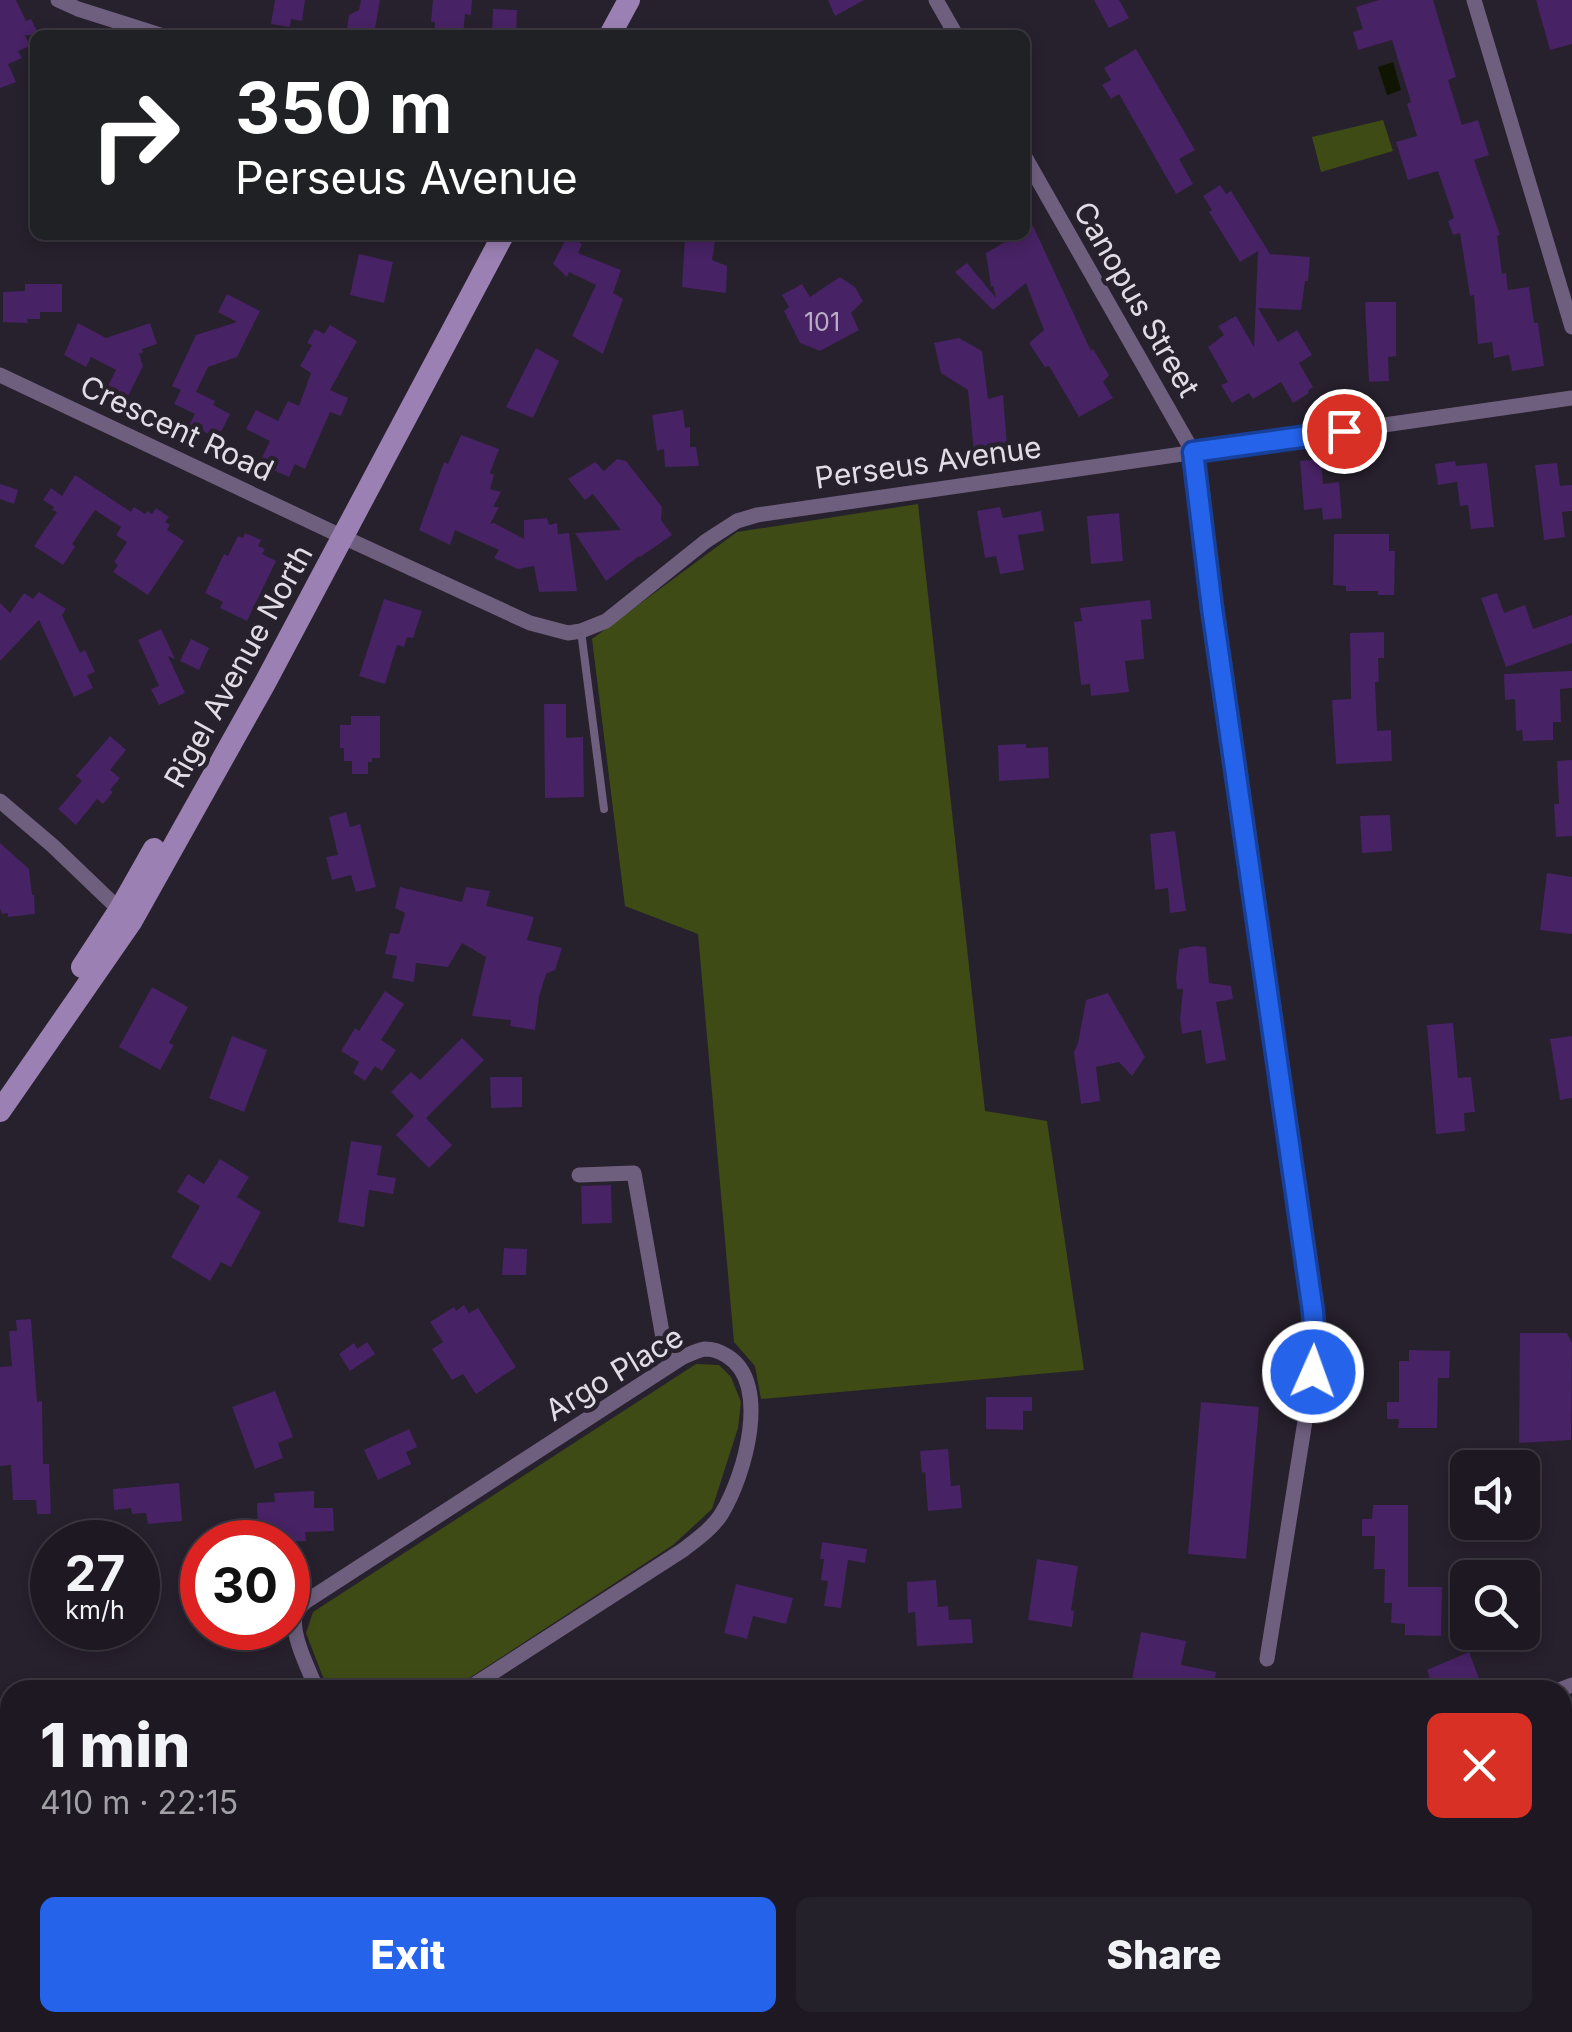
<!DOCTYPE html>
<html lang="en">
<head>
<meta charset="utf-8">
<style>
  :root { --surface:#1d1822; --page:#25212a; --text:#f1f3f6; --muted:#a0a0a5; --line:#3b3740; --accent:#2563eb }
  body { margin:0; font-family:Inter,sans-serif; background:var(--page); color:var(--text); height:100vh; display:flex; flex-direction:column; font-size:38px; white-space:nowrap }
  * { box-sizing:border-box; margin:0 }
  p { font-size:32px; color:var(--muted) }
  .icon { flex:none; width:55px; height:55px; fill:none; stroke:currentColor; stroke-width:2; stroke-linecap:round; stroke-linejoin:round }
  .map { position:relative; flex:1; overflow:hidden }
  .sheet { position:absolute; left:0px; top:1680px; width:1572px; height:352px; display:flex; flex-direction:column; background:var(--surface); border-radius:30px 30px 0 0; box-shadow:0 5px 15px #0003,0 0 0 2px var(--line) }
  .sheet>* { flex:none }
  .top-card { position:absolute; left:30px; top:30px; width:1000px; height:210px; border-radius:15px; box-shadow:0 5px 15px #0003,0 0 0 2px var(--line); background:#202124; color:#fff; overflow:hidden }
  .controls { position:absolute; left:1450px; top:1450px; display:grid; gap:20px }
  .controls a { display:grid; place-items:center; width:90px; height:90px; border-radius:15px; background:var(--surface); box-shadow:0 5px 15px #0003,0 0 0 2px var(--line); font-size:50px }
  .speed { position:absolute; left:30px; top:1520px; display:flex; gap:20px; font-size:50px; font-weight:700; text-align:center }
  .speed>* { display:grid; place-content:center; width:130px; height:130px; border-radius:50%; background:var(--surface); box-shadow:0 5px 15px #0003,0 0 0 2px var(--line); line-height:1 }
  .speed small { font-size:25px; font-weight:400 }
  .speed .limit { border:15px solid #d22; background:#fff; color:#111 }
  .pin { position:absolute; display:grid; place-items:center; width:85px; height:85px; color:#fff; margin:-42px; border:5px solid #fff; border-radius:50%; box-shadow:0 2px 10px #0007 }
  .me { position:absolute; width:110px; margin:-55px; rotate:2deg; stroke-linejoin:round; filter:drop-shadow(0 0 8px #0008) }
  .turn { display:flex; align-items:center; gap:35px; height:210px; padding:0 40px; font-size:45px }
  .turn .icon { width:130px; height:130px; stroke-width:2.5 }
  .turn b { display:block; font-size:70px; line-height:85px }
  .round { display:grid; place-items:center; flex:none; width:105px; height:105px; border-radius:15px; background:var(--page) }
  .headline { display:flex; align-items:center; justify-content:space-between; height:170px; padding:0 40px }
  h1 { font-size:60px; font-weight:800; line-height:75px }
  .action { display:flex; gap:20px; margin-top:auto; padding:20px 40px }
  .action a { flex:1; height:115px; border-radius:15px; background:var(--accent); color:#fff; font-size:40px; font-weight:800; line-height:115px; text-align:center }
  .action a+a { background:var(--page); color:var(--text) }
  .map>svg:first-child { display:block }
  .green { fill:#3e4b15 }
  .water { fill:#0f1500 }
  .building { fill:#472264 }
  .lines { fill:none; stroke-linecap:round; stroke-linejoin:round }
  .lane { stroke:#6f5f7f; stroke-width:8 }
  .street { stroke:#6f5f7f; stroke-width:15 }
  .secondary { stroke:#9b81b3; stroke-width:22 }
  .route-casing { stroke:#184099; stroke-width:25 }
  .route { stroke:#2563eb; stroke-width:18 }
  .labels { text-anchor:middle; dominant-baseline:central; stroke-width:9; stroke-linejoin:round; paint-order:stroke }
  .number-label { font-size:25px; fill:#baaec6 }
  .street-label { font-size:30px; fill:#e1dde6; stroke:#27202d }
</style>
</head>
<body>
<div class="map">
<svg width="1572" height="2032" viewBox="0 0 1572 2032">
  <rect width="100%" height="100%" fill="#27202d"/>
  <path class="green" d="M1383,120L1393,151L1321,172L1312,137Z
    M918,504L985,1111L1047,1121L1084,1370L761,1399L755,1366L734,1342L698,934L625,906L592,639L737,532Z
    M696,1364L719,1365L731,1377L741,1402L738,1428L712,1509L673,1545L451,1690H328L306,1633L313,1612Z
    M1572,1756V1834L1563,1841L1562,1764Z
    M472,2023V2022L760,2023L758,2032H447Z
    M1255,2023H1347L1335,2032H1243Z"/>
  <path class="water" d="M1393,62L1401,90L1387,95L1378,67Z"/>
  <path class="building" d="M0,0H16L26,21L31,19L39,35H25L30,46L18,51L22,58L8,64L16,82L0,88Z
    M275,0H305L302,21L291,19L290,27L271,24Z
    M361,0H380L374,35H346L349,15L359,10Z
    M433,0H472L471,15L465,14L463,35H434L435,22H431Z
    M828,0H864L835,16Z
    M1094,0H1119L1129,18L1109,28Z
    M1379,0H1433L1456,77L1448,80L1462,125L1478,120L1489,155L1474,160L1500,235L1497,236L1502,274L1506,273L1508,290L1529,287L1534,323H1538L1544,366L1512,371L1509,355L1494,358L1492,342L1478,344L1474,295L1470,296L1460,233L1453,235L1448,221L1454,218L1438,171L1408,180L1396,142L1417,136L1407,104L1411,102L1392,40L1358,50L1353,32L1363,29L1356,7Z
    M1536,0H1572V44L1550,50Z
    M493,9L517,10L516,35H492Z
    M1136,49L1195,150L1179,159L1193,184L1176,194L1119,94L1111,99L1102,85L1111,80L1104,68Z
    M1220,185L1226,194L1231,191L1270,254L1310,257L1308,281H1305L1301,310L1258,308L1278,342L1297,330L1312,355L1299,363L1313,387L1308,391L1309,393L1293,403L1281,382L1253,399L1249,393L1232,403L1221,385L1228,382L1208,347L1224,335L1218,326L1236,316L1254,347L1258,251L1240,262L1209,212L1212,210L1203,196Z
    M1033,226L1091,351L1093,349L1109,375L1103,382L1113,398L1079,417L1049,366L1045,367L1029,343L1044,330L1026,283L993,310L955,272L967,263L996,298L993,286L991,287L986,253L1017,235H1025V230Z
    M568,235L582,244L578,253L621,270L613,293L623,299L603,354L572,336L596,285L569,272L567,277L553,264Z
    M691,235H716L712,260L727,266L726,293L682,287L685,237Z
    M359,254L393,262L384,303L350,295Z
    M840,277L855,287L863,301L851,313L859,330L820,351L800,343L784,311L789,307L782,295L802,284L810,297Z
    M25,284H62V312H40V319H27L28,323L3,322V292L25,291Z
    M227,294L260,311L237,357L208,367L196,392L215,401L213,405L230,414L218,438L189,425L195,414L174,404L181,390L172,386L196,335L237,322L218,312Z
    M1365,302H1396V356L1388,357L1389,381L1369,382Z
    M78,323L106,338L150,323L157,344L142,349L143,352L139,354L143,366L127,398L107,388L116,370L91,357L86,367L64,355Z
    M330,325L357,341L330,390L348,398L341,416L330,412L305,469L295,464L289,477L259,464L270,441L246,429L256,410L278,421L288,401L299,406L311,373L300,366L312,345L307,343L315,329L324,334Z
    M959,338L982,351L988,399L1003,395L1007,445L974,453L968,390L941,373L934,343Z
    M536,348L559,361L533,418L506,407Z
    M683,410L685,428L690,427V447H696L699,466L665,467L664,449L657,451L652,415Z
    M461,435L499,449L490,473L494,475L490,489L501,492L493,507H499L490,524L494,523L524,539V520L547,518L549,525L557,523L558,534L569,533L577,591L539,592L534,566L518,569L494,558L499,550L455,530L450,545L419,530L444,462L448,464Z
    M617,459L626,461L662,507L661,520L672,535L640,557L639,556L606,581L575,533L621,530L593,494L585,500L568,479L595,462L604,471Z
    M1321,459L1323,484L1339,482L1342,518L1323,520L1322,508L1304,510L1300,461Z
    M1455,461L1456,466L1487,463L1494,527L1471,529L1468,505L1460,506L1457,482L1438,485L1435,464Z
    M1557,463L1560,486L1572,485V511L1562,512L1565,537L1544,540L1535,465Z
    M75,475L131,512L134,507L145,514L147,511L152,514L156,508L169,517L165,522L170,525L167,530L184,541L148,595L113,572L118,565L114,562L127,542L116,535L121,527L95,510L72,544L75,547L63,565L34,546L57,512L52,510L54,507L43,500L51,488L62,496Z
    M0,484L18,490L14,504L0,499Z
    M1000,507L1003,518L1041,511L1044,531L1018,535L1024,570L1000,574L996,556L985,558L977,511Z
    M1119,513L1123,561L1091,564L1087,516Z
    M245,533L261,540L258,546L265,549L262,554L276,561L247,621L220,608L223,602L205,593L224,554L228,556L238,536L243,538Z
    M1334,534H1389V551H1395L1394,595H1378V591H1346V586L1333,585Z
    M39,592L66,609L62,615L80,653L85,650L95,672L87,675L93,688L74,697L39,620L0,661V603L10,613L24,593L33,599Z
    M1497,593L1504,613L1525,605L1533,629L1572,615V643L1506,667L1481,598Z
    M384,599L422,611L413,638L407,637L404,647L397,645L385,684L359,676Z
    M1150,600L1152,619L1141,620L1144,659L1125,661L1129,692L1091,696L1090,684L1081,685L1074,622L1082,621L1080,608Z
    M161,629L175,659L168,656L185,693L159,705L151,689L159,686L138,640Z
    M1384,632V658H1378L1379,682H1375L1377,731L1391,730L1392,761L1336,764L1332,700L1351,699L1350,633Z
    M191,639L209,648L199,670L180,661Z
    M1572,671V688L1560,689L1561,722H1553V740L1523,741L1522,730L1516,731L1515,699L1505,700L1504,674Z
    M544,704H566V738L583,737L584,797L545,798Z
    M351,716H380V758H372V762H368V774H352V761H344V748H340V725H351Z
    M110,736L126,750L110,770L120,778L110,790L113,792L103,804L97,799L76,825L58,809L82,781L76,776Z
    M1026,744V748L1048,747L1049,778L999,781L998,745Z
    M1572,760V836L1556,837L1554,804H1559L1557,761Z
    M346,812L350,827L360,824L376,887L356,892L351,875L332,880L326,857L338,855L329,817Z
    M1390,815L1392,851L1362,853L1360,816Z
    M1175,831L1186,911L1170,913L1168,888L1155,890L1150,834Z
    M0,843L29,869L32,895H34L35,914L8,917V913L2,914L0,909Z
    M1547,873L1572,877V934L1540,930Z
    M400,887L462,902L466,887L490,891L486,906L534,917L527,940L562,948L555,970L546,974L539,997L535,1030L510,1026L511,1020L472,1016L486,957L462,943L448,967L416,963L414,982L392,978L397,956L385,954L390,933L399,934L405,913L395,908Z
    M1195,946L1206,947L1209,983L1231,986L1233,999L1216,1002L1226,1060L1206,1064L1201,1030L1182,1034L1180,1019L1183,989H1177L1176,979L1179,949Z
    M152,987L188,1007L169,1043L174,1045L160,1070L119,1047Z
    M385,991L404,1004L381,1040L396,1050L382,1071L375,1066L365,1081L353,1073L359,1062L341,1051L355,1028L359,1031Z
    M1108,993L1145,1057L1132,1076L1119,1062L1096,1067L1100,1101L1081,1104L1074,1052L1078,1043L1086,1000Z
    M1453,1023L1458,1078L1471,1077L1475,1112L1464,1113L1465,1131L1436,1134L1427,1025Z
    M232,1036L267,1050L244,1112L209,1098Z
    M1572,1036V1098L1560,1100L1550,1039Z
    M462,1038L484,1060L426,1118L452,1145L429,1168L396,1135L414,1116L391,1092L411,1072L420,1080Z
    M490,1077H522V1107L491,1108Z
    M351,1141L382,1146L377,1175L396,1178L393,1194L369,1190L364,1227L338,1222Z
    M220,1159L249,1177L237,1197L261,1212L231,1267L221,1262L210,1281L171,1257L200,1206L177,1192L188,1174L204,1184Z
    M611,1185L612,1223L582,1224L581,1186Z
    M504,1248L527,1249L526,1275H502Z
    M464,1305L469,1313L478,1308L516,1367L476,1394L463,1374L452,1380L432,1349L443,1342L430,1322L454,1307L456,1311Z
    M31,1319L37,1402L42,1401L43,1464H49L51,1514H37L36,1500H13L11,1465L0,1466V1367L12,1366L9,1331H17L16,1320Z
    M1520,1333H1567L1572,1343L1571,1440L1519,1443Z
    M367,1342L375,1354L350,1371L339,1354L354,1343L357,1349Z
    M1409,1350L1450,1351L1449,1378H1438L1437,1428H1398L1399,1419H1387V1402H1399V1361H1409Z
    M275,1391L293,1437L278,1443L283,1458L255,1469L232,1407Z
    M986,1397H1032V1411H1023V1430L986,1429Z
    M1201,1402L1259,1407L1246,1559L1188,1554Z
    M409,1429L417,1447L406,1452L411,1464L378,1480L364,1450Z
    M948,1449L951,1486L960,1485L962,1508L928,1511L925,1472L922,1473L920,1451Z
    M179,1483L182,1521L148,1524L146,1513L132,1514L131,1508L114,1510L113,1489Z
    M314,1491V1508H333L334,1531L305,1532L306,1541L258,1542L257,1503L275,1502L274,1493Z
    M1373,1505H1408V1587H1442L1441,1636L1405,1635V1624L1391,1623L1392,1603H1384L1385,1569H1374L1375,1536H1362V1519H1372Z
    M822,1542L867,1549L865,1563L848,1560L841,1608L824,1606L828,1581L821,1580L824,1559H820Z
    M1037,1559L1078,1566L1071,1610L1074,1611L1072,1627L1028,1620Z
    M936,1580L938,1607L948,1606L949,1620L971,1619L973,1643L917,1646L915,1612L908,1613L907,1582Z
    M736,1584L793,1598L786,1624L753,1616L747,1639L724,1633Z
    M1141,1632L1186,1641L1181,1665L1216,1672L1213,1689L1179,1683L1178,1690H1150L1131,1685Z
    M1469,1652L1481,1684L1464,1690H1434L1427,1670Z"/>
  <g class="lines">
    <path class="lane" d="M581,631L604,809"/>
    <path class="street" d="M58,0L78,9L160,35
      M936,0L956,35
      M1474,0L1572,327
      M1025,157L1193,452L1213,608L1315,1331L1313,1371L1267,1659
      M0,375L343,537L530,623L568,633L581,631L606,621L706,541L737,521L757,515L1572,398
      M0,801L53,846L126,916
      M579,1175L634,1173L663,1338L670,1365
      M317,1690C310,1672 291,1636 295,1616C297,1611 301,1606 305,1602L683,1357C690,1354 698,1350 705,1349C713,1349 721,1352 727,1356C772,1383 744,1477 722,1513C713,1528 697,1539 683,1550L466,1690
      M1559,1690L1572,1685
      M1562,1810L1572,1802
      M0,1848L10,1846
      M1089,2022L1098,2032
      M829,2032V2022
      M1296,2032L1307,2022"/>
    <path class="secondary" d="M610,35L629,0
      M82,967L120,909L154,849
      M0,1111L131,922L265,683L503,235"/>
  </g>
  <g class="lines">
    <g class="route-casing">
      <path id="route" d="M1313,1372L1315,1344L1313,1312L1212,608L1193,452L1344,431"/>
    </g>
    <use href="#route" class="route"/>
  </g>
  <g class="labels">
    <g class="number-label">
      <text x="822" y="322">101</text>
    </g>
    <g class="street-label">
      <text transform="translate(1137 299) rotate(60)">Canopus Street</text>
      <text transform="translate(177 428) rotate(25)">Crescent Road</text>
      <text transform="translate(928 462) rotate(-8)">Perseus Avenue</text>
      <text transform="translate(238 666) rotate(-61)">Rigel Avenue North</text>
      <text transform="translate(614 1373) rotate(-31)">Argo Place</text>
    </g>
  </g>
</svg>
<div class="controls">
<a><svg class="icon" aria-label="sound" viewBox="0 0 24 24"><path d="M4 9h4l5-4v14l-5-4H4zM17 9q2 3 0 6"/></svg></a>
<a><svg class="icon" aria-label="search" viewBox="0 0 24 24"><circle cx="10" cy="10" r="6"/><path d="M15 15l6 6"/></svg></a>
</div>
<div class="speed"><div>27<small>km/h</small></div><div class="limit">30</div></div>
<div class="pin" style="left:1344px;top:431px;background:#d93025"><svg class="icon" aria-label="arrive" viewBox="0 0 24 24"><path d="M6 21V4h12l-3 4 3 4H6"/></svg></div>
<svg class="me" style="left:1313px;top:1372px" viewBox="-20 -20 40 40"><circle r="17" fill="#2563eb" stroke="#fff" stroke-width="3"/><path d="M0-11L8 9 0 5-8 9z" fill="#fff"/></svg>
<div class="top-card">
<div class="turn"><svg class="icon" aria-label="right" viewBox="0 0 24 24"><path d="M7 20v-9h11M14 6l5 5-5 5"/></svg><div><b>350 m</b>Perseus Avenue</div></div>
</div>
<section class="sheet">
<div class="headline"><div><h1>1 min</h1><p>410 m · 22:15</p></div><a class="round" style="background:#d93025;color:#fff"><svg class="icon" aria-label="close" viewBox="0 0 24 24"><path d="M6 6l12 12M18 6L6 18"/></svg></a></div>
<div class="action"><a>Exit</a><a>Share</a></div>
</section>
</div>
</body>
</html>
